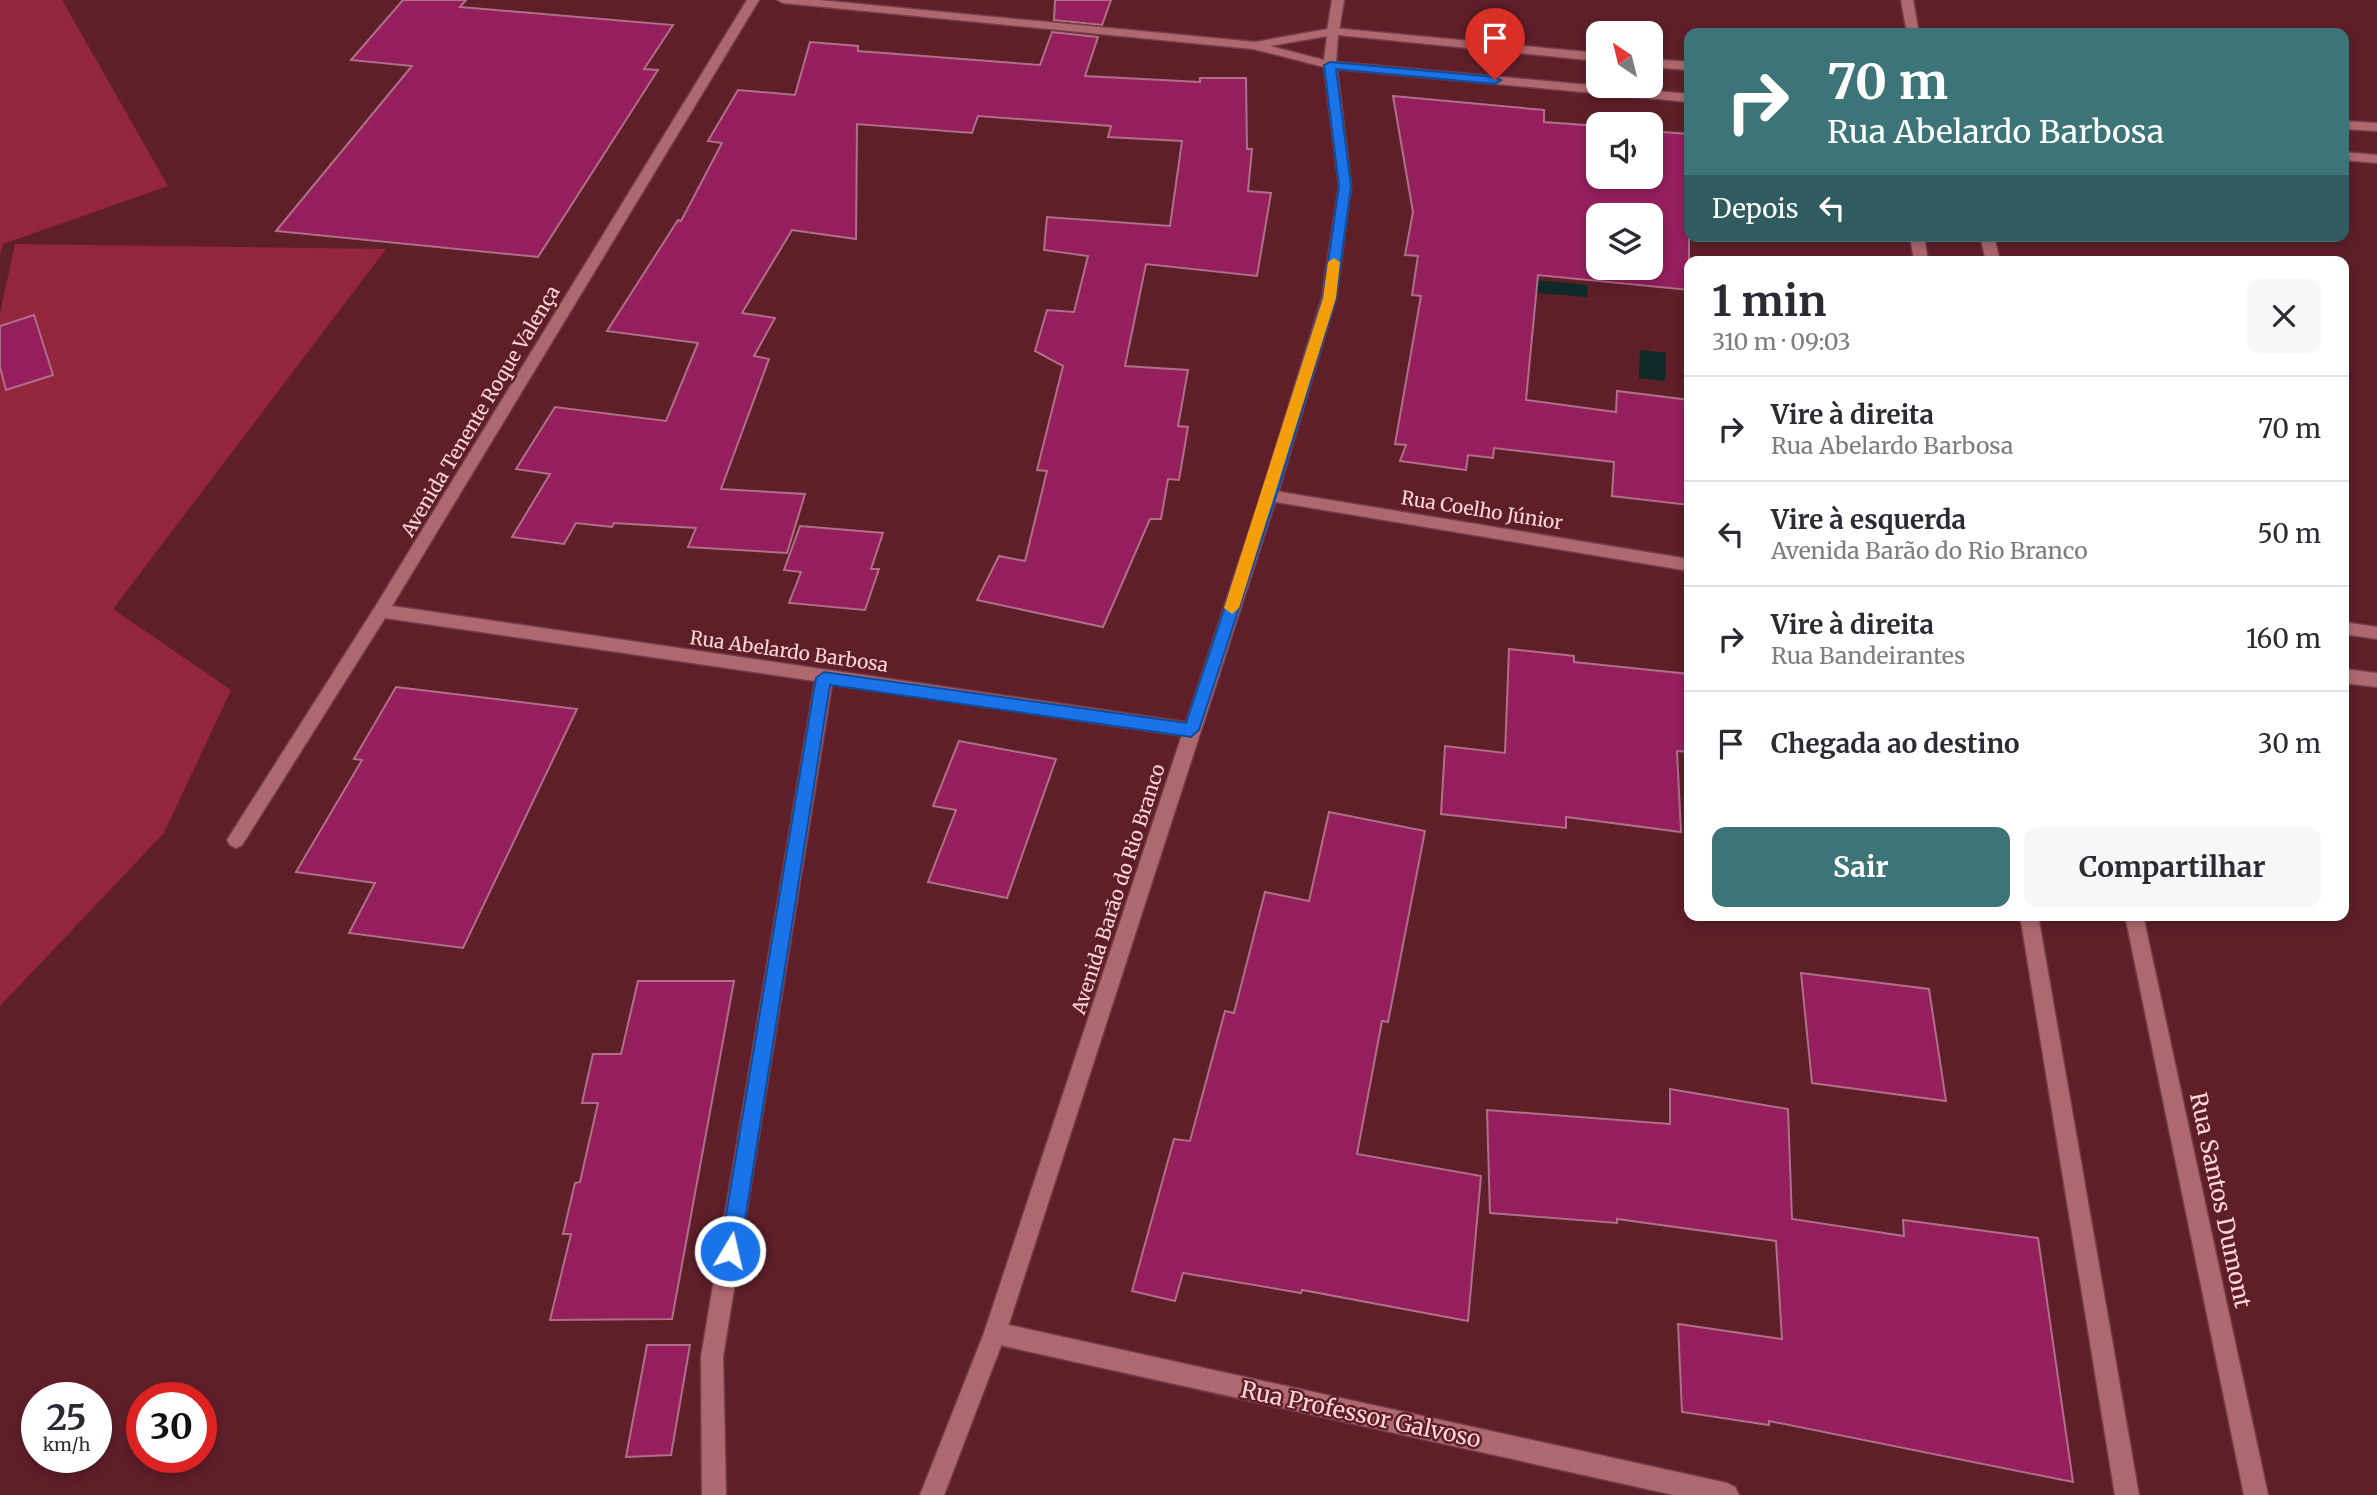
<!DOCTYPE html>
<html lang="pt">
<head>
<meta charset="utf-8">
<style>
  :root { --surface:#fff; --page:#f7f7f7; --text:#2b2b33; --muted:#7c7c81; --line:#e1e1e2; --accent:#3d7477 }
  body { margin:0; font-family:Merriweather,serif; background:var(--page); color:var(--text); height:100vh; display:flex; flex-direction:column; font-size:26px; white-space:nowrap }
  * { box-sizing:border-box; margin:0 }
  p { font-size:23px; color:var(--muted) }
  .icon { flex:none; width:38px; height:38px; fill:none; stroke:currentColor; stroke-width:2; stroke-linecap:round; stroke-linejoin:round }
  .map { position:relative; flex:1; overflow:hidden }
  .details { position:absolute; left:1684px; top:256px; width:665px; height:665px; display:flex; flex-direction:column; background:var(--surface); border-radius:14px; box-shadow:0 4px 10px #0003 }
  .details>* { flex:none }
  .guide { position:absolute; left:1684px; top:28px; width:665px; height:214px; border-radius:14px; box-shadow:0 4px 10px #0003; background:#3d7477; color:#fff; overflow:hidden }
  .needle { width:46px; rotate:325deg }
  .fabs { position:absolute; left:1586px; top:21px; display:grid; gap:14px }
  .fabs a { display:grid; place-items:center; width:77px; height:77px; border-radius:14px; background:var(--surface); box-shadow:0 4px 10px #0003; font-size:35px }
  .speed { position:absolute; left:21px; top:1382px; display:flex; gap:14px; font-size:35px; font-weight:700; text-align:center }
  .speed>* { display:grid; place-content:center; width:91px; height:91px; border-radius:50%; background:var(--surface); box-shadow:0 4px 10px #0003; line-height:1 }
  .speed small { font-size:18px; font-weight:400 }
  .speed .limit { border:10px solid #d22; background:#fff; color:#111 }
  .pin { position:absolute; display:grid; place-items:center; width:60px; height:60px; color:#fff; margin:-72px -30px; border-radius:50% 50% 50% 0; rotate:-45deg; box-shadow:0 0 7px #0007 }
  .pin .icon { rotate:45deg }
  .me { position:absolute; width:77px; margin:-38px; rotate:9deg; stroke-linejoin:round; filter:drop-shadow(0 0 5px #0008) }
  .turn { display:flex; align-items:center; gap:24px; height:147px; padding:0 28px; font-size:32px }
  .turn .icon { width:91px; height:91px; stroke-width:2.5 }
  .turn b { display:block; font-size:49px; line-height:60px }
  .then { display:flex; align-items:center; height:66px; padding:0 28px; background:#0003; gap:14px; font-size:26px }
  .round { display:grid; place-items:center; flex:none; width:74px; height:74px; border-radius:14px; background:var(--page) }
  .head { display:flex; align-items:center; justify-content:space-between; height:119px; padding:0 28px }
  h1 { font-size:42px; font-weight:700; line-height:52px }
  .action { display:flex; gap:14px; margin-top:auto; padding:14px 28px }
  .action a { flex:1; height:80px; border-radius:14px; background:var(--accent); color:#fff; font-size:28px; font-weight:700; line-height:80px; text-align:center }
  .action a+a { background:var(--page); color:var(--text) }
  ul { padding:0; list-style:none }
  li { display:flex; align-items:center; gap:21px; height:105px; padding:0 28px; border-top:2px solid var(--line) }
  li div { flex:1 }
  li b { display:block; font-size:26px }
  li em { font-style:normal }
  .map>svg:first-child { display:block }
  .green { fill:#93263c }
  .water { fill:#0e2928 }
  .building { fill:#951f5d; stroke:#b06e89; stroke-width:2; fill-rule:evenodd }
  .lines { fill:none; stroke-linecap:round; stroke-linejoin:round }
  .minor-casing { stroke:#753d4a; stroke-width:3 }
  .tertiary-casing { stroke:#753d4a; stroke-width:3 }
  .minor { fill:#ae686f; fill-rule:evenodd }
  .tertiary { fill:#ae686f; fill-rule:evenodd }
  .route { fill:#1a73e8; stroke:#114b97; stroke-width:2 }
  .slow { fill:#f59e0b }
  .labels { text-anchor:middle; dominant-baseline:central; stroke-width:5; stroke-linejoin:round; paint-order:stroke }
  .street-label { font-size:19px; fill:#ffd6d9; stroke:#5e1f29 }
  .near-street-label { font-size:23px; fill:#ffd6d9; stroke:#5e1f29 }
</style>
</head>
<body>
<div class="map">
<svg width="2377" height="1495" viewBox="0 0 2377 1495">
  <rect width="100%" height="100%" fill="#5e1f29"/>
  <path class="green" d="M0,0H62L168,186L3,244L0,254Z
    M15,244L386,249L113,609L231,690L164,833L0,1006V313Z"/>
  <path class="water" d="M1536,280L1587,285L1588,297L1536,293Z
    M1640,350L1666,353L1665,381L1639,378Z"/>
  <path class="building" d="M403,0H466L460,7L673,25L644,69L658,70L538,257L276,231L412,66L351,60Z
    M1055,0H1111L1102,25L1054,20Z
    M1052,32L1098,37L1085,76L1200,82V78H1246L1247,149H1252L1248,191L1271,193L1257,276L1146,264L1125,366L1188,370L1178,426L1188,427L1179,480L1168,479L1161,519H1150L1103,627L977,600L999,556L1025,561L1047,471L1037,470L1063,366L1035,351L1047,310L1074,312L1088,256L1044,250L1047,217L1170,226L1182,141L1108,137L1111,126L978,116L972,133L857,124L856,239L792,230L742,313L775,318L754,356L769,359L721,489L805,494L787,553L688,547L696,528L614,523L612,527L576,523L564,544L512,537L550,474L516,469L555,407L666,421L698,343L607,331L678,220L681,221L722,143L708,141L738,90L795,95L810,42L858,46V51L1040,65Z
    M1393,96L1544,110V122L1598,126V177H1650V131L1689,134V290L1538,275L1526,400L1616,412L1617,391L1689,400V505L1612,496L1614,462L1494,448L1493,458L1468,455L1466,470L1400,461L1406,445L1395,444L1421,296L1412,295L1418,256L1405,255L1413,212ZM1598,215H1650V268H1598Z
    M34,315L53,375L6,390L0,367V326Z
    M800,526L883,533L871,569H879L865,610L789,603L801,572L784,570Z
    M1509,649L1574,656V662L1689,674V752L1677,751L1681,832L1566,817V828L1441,814L1445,746L1505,753Z
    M396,687L577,709L463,948L349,933L375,883L296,872L362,760L354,759Z
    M959,741L1056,759L1007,898L928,882L956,810L933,806Z
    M1329,812L1425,831L1388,1022L1382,1021L1357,1154L1481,1176L1468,1321L1302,1290L1301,1293L1183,1273L1175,1301L1132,1291L1174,1139L1190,1141L1225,1011L1234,1013L1265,892L1309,901Z
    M1801,973L1929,989L1946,1101L1812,1083Z
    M638,981H734L672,1319L550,1320L571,1234H563L575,1183L580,1182L598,1103H582L593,1054H621Z
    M1670,1089L1788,1109L1792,1219L1904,1236L1903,1220L2038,1238L2073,1482L1769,1421V1425L1682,1412L1678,1324L1782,1339L1776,1241L1617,1219V1223L1490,1213L1487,1110L1670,1124Z
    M647,1345H690L671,1455L626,1457Z"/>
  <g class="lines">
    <g class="minor-casing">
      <path id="minor" d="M747,0H759L392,606L1191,723L1197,725L1200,730L1197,735L1191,737L832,684L723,1357L726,1495H702L701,1357L815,681L385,618L242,845L236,848L230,845L227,840L375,607Z
        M1332,0H1344L1339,31L1333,34L1327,31Z
        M1901,0H1913L1919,33H1907Z
        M1910,236H1924L1928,261H1914Z
        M1980,236H1994L2000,261H1986Z
        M1269,490L1689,559V571L1264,500L1261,496L1264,492Z
        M2343,622L2377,627V639L2343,634Z
        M2343,669L2377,673V687L2343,683Z
        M2020,915H2038L2139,1495H2115Z
        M2125,915H2143L2268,1495H2244Z
        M995,1322L1727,1483L1735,1487L1739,1495H1674L995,1344L987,1341L984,1333L987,1325Z"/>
    </g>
    <g class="tertiary-casing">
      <path id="tertiary" d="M777,0H819L1255,42L1333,28L1598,53V61L1338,35L1336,62L1689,94V102L1337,69L1351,186L1336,298L1277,496L1006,1333L944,1495H920L984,1333L1261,496L1322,298L1339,186L1324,67L1253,49L783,3ZM1327,36L1324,60L1270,46Z
        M1650,59L1689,62V70L1650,67Z
        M2343,121L2377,123V131L2343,129Z
        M2343,152L2377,155V163L2343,160Z"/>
    </g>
    <use href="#minor" class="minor"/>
    <use href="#tertiary" class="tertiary"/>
  </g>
  <path class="route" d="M1330,62L1495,77L1501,80L1495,84L1336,69L1351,186L1336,298L1276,496L1199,730L1191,737L830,685L740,1251L737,1258L730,1261L723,1258L720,1251L816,678L824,672L1186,723L1262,496L1323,298L1339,186L1324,65Z"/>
  <path class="slow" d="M1334,258L1340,262L1336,298L1239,608L1232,614L1224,608L1323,298L1328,262Z"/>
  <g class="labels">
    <g class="street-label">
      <text transform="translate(480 411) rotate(-59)">Avenida Tenente Roque Valença</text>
      <text transform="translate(1482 510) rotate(9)">Rua Coelho Júnior</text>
      <text transform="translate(789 651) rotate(8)">Rua Abelardo Barbosa</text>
      <text transform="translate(1118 889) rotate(-72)">Avenida Barão do Rio Branco</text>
    </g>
    <g class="near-street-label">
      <text transform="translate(2221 1200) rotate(78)">Rua Santos Dumont</text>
      <text transform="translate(1361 1414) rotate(12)">Rua Professor Galvoso</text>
    </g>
  </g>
</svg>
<div class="fabs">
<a><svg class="needle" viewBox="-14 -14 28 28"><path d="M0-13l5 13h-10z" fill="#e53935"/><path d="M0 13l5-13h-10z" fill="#7c7c81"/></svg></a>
<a><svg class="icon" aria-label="sound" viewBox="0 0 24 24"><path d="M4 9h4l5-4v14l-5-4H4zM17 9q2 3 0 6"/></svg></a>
<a><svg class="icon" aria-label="layers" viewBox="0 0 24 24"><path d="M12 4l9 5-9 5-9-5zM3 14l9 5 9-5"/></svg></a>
</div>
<div class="speed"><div>25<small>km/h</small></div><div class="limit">30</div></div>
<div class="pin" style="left:1495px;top:80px;background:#d93025"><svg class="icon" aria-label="arrive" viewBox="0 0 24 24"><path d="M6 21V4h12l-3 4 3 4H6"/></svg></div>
<svg class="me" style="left:730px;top:1251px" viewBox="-20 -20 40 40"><circle r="17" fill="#1a73e8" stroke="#fff" stroke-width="3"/><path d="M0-11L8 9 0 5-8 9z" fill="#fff"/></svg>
<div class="guide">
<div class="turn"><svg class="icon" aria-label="right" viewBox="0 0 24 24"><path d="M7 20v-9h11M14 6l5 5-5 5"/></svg><div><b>70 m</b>Rua Abelardo Barbosa</div></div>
<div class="then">Depois<svg class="icon" aria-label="left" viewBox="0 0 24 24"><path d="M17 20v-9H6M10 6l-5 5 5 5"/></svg></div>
</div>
<section class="details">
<div class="head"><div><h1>1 min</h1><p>310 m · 09:03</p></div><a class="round"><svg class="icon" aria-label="close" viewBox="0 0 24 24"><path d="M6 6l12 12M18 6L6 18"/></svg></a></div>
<ul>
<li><svg class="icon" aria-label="right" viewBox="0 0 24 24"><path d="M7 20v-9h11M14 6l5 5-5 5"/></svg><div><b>Vire à direita</b><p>Rua Abelardo Barbosa</p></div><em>70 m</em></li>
<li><svg class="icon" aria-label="left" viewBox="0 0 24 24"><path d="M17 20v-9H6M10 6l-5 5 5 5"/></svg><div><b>Vire à esquerda</b><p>Avenida Barão do Rio Branco</p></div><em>50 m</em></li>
<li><svg class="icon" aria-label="right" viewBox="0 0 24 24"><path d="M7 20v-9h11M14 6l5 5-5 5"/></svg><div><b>Vire à direita</b><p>Rua Bandeirantes</p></div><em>160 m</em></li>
<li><svg class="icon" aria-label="arrive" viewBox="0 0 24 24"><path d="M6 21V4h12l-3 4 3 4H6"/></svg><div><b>Chegada ao destino</b></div><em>30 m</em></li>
</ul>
<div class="action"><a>Sair</a><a>Compartilhar</a></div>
</section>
</div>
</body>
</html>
